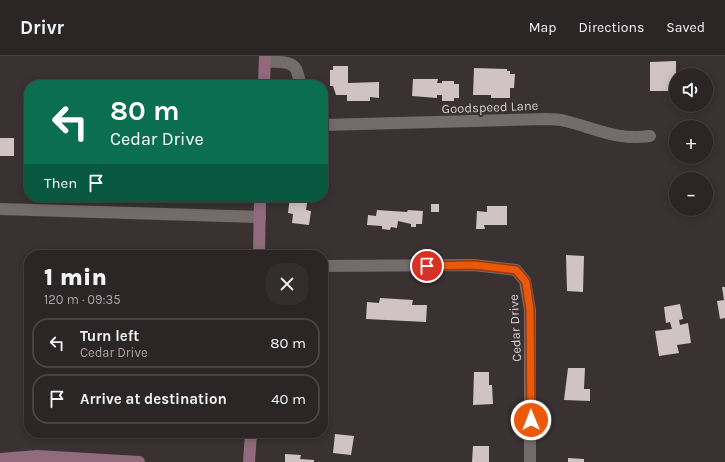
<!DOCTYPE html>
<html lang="en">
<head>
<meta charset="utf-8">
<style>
  :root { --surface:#2b2526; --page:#332d2e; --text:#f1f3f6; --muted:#a6a5a7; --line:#474243 }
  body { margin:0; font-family:Karla,sans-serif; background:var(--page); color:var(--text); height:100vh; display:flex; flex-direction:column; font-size:15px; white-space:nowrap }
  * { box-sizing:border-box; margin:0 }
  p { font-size:13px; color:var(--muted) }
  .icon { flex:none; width:22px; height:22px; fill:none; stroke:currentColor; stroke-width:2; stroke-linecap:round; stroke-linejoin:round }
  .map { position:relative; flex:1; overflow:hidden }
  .side { position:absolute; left:24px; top:194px; width:304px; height:188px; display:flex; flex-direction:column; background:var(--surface); border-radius:16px; box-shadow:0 2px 10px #0003,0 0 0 1px var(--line) }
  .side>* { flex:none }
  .hud { position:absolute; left:24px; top:24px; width:304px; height:122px; border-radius:16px; box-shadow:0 2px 10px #0003,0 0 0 1px var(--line); background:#0b6e4f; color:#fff; overflow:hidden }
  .buttons { position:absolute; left:669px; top:12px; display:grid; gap:8px }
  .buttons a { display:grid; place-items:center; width:44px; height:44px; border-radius:50%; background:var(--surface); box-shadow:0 2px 10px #0003,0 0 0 1px var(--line); font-size:20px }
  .pin { position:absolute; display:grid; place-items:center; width:34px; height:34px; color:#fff; margin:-17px; border:2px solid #fff; border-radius:50%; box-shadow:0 1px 4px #0007 }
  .me { position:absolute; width:44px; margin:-22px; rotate:359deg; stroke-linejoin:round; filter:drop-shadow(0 0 3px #0008) }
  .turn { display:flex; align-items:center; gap:14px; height:84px; padding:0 20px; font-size:18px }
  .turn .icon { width:52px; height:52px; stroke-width:2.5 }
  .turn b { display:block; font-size:28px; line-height:34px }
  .then { display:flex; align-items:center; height:38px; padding:0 20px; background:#0003; gap:8px; font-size:15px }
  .round { display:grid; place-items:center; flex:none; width:42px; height:42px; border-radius:16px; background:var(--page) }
  .overview { display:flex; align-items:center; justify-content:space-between; height:68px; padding:0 20px }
  h1 { font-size:24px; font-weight:800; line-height:30px }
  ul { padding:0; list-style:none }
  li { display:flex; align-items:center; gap:12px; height:50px; margin:0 8px 6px; padding:0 12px; border:2px solid var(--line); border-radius:16px }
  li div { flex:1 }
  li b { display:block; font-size:15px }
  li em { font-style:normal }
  header { display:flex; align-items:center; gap:24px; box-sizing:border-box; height:56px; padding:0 20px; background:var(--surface); border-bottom:1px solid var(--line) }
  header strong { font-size:19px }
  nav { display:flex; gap:22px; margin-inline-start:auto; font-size:14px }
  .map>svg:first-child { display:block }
  .building { fill:#cfc4c3 }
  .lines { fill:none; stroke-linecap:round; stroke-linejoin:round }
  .street { stroke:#746b6c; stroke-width:12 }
  .secondary { stroke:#916b7c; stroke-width:12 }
  .route-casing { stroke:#983908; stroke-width:10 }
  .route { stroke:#ea580c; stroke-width:7 }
  .labels { text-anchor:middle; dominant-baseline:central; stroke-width:4; stroke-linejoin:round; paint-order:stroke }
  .street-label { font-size:13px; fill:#d6d0d1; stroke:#393132 }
</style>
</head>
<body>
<header>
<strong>Drivr</strong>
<nav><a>Map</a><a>Directions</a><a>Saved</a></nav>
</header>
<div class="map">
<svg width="725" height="406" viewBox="0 0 725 406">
  <rect width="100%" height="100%" fill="#393132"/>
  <path class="building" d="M676,5V23H672V35H650V6Z
    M333,10H348V27L379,26V42L370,41V45H347V39H336L333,30H330V14H333Z
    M474,12L507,13V15H510V18H515L514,32H510V42H491V39H473Z
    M413,23H438L437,27H442V25H454V28H459V42H454V45H442V39H437V42L412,40Z
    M0,82H14V100H0Z
    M290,141H308L306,154L311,155L309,169L292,167L293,158L288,157Z
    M431,148H439V156H431Z
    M487,150H507V169H484L485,173H476L477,155L487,156Z
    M377,154L407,156L408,154L423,155L422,168H416V171H411V168L398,165L397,172L391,171L390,174L382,173V170L367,169L368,159L376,160Z
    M566,199L584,200L583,236L567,235Z
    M722,231H725V262L720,263L717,245L724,244Z
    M380,242L413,244L412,249H427L426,266L366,263L367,246L379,247Z
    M680,248L683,263L679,264L680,269L688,267L691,287L677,289L679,297L659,300L655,275L672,273L670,266L666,267L664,251Z
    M568,312H585L584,333H590V345L564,344Z
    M474,316H489V329H492L493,348L473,349Z
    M335,378L354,380L351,399L333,397Z
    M473,390H489V406H472Z
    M285,398L301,399L300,403L314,404V406H285Z
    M568,402L584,403V406H568Z"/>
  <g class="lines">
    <path class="street" d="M265,6C274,6 291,4 296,13C298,17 299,24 301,29
      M323,69L544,63C551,63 559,63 565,65C596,72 617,85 650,80
      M0,153L260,161
      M323,210L474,209L516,214L525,225L530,254V406"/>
    <path class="secondary" d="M264,29L265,0
      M259,199L260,141
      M0,403L37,400L139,406
      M249,406L251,377"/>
  </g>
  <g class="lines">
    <g class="route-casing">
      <path id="route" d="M427,210L474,209L516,214L526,226L530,254L531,364"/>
    </g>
    <use href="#route" class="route"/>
  </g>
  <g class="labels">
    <g class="street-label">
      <text transform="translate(490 51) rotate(-2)">Goodspeed Lane</text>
      <text transform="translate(515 272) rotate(-93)">Cedar Drive</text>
    </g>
  </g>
</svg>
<div class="buttons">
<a><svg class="icon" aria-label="sound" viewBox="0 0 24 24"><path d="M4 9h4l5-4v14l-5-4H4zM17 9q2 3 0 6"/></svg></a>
<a>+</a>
<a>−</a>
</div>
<div class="pin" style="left:427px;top:210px;background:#d93025"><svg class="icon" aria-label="arrive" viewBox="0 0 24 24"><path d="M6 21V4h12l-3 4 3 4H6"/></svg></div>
<svg class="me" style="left:531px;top:364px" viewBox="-20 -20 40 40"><circle r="17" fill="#ea580c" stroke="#fff" stroke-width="3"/><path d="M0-11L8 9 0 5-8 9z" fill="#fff"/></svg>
<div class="hud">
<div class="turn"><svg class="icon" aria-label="left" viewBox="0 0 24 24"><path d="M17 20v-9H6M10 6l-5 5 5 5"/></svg><div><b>80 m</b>Cedar Drive</div></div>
<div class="then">Then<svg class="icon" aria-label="arrive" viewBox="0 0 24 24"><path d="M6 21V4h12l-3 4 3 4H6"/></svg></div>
</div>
<section class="side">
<div class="overview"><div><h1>1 min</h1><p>120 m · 09:35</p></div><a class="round"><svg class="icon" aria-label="close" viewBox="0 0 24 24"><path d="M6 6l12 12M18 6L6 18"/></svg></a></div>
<ul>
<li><svg class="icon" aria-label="left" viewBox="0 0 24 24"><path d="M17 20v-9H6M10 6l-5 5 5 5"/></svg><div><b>Turn left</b><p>Cedar Drive</p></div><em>80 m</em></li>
<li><svg class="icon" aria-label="arrive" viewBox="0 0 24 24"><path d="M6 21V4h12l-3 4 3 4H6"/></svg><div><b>Arrive at destination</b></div><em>40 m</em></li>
</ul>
</section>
</div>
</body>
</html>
